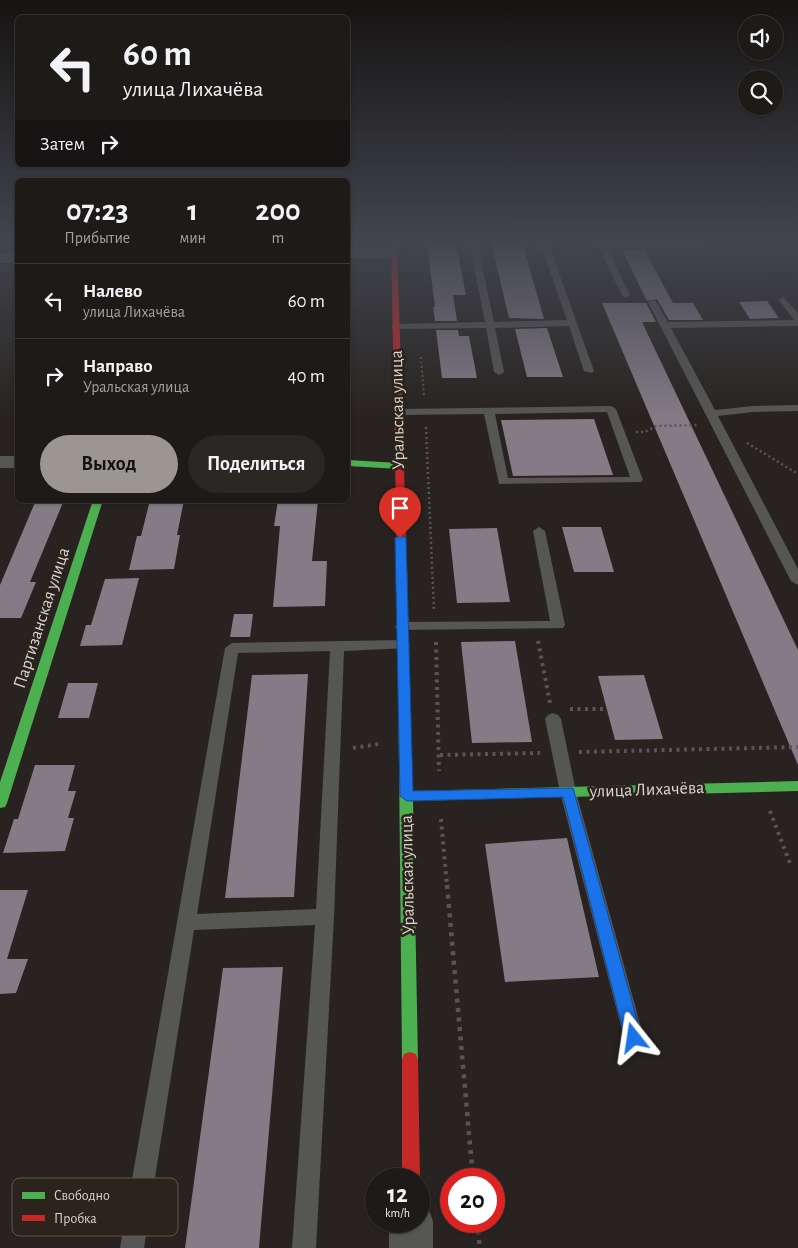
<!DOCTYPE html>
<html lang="ru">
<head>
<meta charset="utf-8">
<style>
  :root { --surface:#1e1a18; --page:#2b2725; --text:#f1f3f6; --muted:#a1a1a2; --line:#3c3837; --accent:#9b9692 }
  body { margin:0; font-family:"Alegreya Sans",sans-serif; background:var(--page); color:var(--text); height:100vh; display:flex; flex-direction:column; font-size:19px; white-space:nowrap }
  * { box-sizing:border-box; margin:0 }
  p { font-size:16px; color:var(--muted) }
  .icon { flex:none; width:28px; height:28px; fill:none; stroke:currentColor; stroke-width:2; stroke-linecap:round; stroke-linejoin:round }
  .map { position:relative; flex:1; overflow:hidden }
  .panel { position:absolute; left:15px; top:178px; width:335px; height:325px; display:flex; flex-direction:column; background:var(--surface); border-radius:8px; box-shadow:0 1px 4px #0004,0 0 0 1px var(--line) }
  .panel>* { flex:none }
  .banner { position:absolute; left:15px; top:15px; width:335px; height:152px; border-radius:8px; box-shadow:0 1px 4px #0004,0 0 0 1px var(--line); background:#1e1a18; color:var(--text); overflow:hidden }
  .buttons { position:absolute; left:738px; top:15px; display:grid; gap:10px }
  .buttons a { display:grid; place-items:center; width:45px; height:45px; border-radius:50%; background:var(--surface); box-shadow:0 1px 4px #0004,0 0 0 1px var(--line); font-size:25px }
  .speed { position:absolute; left:365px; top:1168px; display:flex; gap:10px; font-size:25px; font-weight:700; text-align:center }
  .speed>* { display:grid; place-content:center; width:65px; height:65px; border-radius:50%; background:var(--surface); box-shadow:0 1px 4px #0004,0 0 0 1px var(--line); line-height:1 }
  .speed small { font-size:12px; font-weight:400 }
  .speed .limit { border:8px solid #d22; background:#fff; color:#111 }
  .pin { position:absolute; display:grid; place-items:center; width:42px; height:42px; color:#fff; margin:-51px -21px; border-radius:50% 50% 50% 0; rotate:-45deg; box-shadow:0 0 5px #0007 }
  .pin .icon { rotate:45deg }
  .me { position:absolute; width:55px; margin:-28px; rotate:345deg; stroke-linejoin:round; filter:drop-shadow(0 0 4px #0008) }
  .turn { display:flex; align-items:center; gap:18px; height:105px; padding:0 25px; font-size:22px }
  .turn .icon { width:65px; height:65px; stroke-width:2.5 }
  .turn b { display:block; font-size:35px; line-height:42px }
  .then { display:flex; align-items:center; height:48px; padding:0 25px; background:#0003; gap:10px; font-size:19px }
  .eta { display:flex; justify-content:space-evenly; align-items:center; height:85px; text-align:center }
  .eta b { font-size:30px; font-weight:700; line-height:35px }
  .button { display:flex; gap:10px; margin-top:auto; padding:10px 25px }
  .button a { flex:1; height:58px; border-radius:30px; background:var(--accent); color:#111; font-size:20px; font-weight:700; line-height:58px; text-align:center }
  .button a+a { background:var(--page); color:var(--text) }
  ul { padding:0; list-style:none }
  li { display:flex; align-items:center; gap:15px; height:75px; padding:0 25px; border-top:1px solid var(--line) }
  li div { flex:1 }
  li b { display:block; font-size:19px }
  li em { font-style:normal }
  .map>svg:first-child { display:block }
  .building { fill:#837b85 }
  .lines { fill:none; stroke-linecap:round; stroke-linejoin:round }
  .path-far3 { stroke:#575655; stroke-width:2; stroke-dasharray:2 2.5; stroke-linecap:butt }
  .path-far2 { stroke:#575655; stroke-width:2.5; stroke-dasharray:2 3; stroke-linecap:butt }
  .path-far1 { stroke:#575655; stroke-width:4; stroke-dasharray:3 4.5; stroke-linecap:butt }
  .path { stroke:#575655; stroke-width:4.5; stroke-dasharray:4 5.5; stroke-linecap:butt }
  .lane { fill:#565655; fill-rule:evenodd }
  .street { fill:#565655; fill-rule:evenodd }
  .fast { fill:#4caf50; fill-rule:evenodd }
  .jam { fill:#c62828; fill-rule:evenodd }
  .route { fill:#1a73e8; stroke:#114b97 }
  .labels { text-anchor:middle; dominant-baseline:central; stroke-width:5; stroke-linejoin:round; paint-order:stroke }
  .street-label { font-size:18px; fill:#d9d4cf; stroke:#2b231c }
  .key { fill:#2b231c; stroke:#5f5852; stroke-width:1 }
  .key-label { font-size:14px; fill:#d9d4cf }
</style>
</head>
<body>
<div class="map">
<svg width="798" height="1248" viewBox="0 0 798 1248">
  <rect width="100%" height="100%" fill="#282320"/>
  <path class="building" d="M491,242H522L544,319L509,318Z
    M427,243H456L466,295H453L457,321H435L433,307H435Z
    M644,249L673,303H693L703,320H669L657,299L647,301L622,250Z
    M767,301L779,318L750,319L739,302Z
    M602,303H646L656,322H642L798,650V765Z
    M547,328L563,377H527L515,329Z
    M436,330H458L459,336H469L477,378H442Z
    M594,419L613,475L513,476L501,420Z
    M36,500H64L30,582H36L21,618H0V585Z
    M150,500H184L177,535H180L174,569L129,570L137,536H141Z
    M278,500H318L312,561H327L325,606L273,607L280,526H274Z
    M562,527H601L614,572H574Z
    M497,528L510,602L457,603L449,529Z
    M139,578L122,645L80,646L86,625H91L105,579Z
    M234,614H253L250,637H230Z
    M515,641L532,742L472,743L461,642Z
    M308,674L294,897L225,898L252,675Z
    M644,675L663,739L615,740L598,676Z
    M68,683H98L89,718H58Z
    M35,765H75L68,791H76L68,818H74L65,851L3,853L14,819H18Z
    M567,838L599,977L505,982L485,844Z
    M0,890H28L7,959H28L16,993L0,994Z
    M283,967L259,1248H185L223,968Z"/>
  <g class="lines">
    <path class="path-far3" d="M796,242L798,245
      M421,357L424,396"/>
    <path class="path-far2" d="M426,427L434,611
      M636,432H645L656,426L699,425
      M747,443L798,474"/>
    <path class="path-far1" d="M538,641L550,703
      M436,642L439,771
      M570,709H606
      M353,748L379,744
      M579,752L798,747
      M440,755L540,753
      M770,811L791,866
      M441,819L447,886"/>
    <path class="path" d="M447,885L473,1179
      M477,1221L480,1248"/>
    <path class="lane" d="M469,242H477L494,322L567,320L540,242H548L594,371L592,373L584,371L569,326L495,328L504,372L499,375L494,372L486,328L393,329L391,327L396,324L485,322Z
      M596,242H703L705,245L701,247L607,248L630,295L626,298L622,295Z
      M783,297L798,313V326L671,328L715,410L753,406L798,405V411L753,412L718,416L798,569V585L791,581L648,302L655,300L668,322L794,320L779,300Z
      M611,406L616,409L643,480L641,482L499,484L484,414L398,415L393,412L398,409ZM607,412L630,477L508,478L495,414Z
      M539,527L545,531L565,625L563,628L397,630L395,627L397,624L402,622L550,621L533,531Z
      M403,640L408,642L410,645L408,648L344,651L334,917L316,1248H292L315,925L194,930L144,1248H120L225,648L232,643ZM330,651L316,909L197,914L238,653Z
      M553,713L558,715L561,719L576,792L644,1038L641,1045L634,1048L627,1045L624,1038L560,792L545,719L548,715Z"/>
    <path class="street" d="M348,248H394L402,253L394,258H348Z
      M0,253H18V263H0Z
      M0,456H18V468H0Z
      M419,1202L427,1205L433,1221V1248H389V1221H419Z"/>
    <path class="fast" d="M348,460L399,463L404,466L399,469L348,466Z
      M93,500H103L7,803L5,807L0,808V782Z
      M402,564L407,567L412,791L798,781V791L413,801L418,1060L416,1066L410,1068L404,1066L402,1060L397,567Z"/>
    <path class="jam" d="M391,242H397L407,567L402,570L397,567Z
      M410,1052L416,1054L418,1060L420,1179L419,1182V1179H402V1060L404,1054Z"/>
  </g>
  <linearGradient id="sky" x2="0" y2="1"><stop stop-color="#161312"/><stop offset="0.58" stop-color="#42454e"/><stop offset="1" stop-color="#42454e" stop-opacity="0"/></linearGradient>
  <rect width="798" height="417" fill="url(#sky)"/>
  <path class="route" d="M400,535L406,538L413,791L573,788L642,1038L640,1043L634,1046L628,1043L625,1038L563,797L407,801L400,796L395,538Z"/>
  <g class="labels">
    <g class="street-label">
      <text transform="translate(398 410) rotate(-91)">Уральская улица</text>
      <text transform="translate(42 618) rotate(-72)">Партизанская улица</text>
      <text transform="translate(647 790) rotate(-2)">улица Лихачёва</text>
      <text transform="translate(408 875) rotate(-91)">Уральская улица</text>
    </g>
  </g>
  <rect x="12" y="1178" width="166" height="58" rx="8" class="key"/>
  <rect x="22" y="1192" width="23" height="7" fill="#4caf50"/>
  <rect x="22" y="1215" width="23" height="6" fill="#c62828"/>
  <g class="key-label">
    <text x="54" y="1200">Свободно</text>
    <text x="54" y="1223">Пробка</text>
  </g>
</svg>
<div class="buttons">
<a><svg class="icon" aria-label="sound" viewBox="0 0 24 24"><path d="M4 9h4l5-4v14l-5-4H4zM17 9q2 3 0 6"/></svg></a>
<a><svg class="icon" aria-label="search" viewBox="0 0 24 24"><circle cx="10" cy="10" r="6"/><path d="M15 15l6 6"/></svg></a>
</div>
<div class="speed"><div>12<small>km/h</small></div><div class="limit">20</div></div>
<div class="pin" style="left:400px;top:538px;background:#d93025"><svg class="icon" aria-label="arrive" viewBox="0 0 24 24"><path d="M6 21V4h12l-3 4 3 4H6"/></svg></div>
<svg class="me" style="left:634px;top:1038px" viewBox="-20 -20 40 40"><path d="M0-17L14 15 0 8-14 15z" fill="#1a73e8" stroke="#fff" stroke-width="4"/></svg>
<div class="banner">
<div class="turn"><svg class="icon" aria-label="left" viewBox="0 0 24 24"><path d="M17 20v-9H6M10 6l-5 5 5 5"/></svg><div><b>60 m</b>улица Лихачёва</div></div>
<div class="then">Затем<svg class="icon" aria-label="right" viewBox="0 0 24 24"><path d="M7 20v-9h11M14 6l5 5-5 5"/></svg></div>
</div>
<section class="panel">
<div class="eta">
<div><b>07:23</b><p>Прибытие</p></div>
<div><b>1</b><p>мин</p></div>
<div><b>200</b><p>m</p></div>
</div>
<ul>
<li><svg class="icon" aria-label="left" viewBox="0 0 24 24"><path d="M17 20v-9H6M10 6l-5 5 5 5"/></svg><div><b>Налево</b><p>улица Лихачёва</p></div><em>60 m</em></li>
<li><svg class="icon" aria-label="right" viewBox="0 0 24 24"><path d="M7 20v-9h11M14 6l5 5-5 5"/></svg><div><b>Направо</b><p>Уральская улица</p></div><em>40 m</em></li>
</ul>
<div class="button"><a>Выход</a><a>Поделиться</a></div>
</section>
</div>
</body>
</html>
